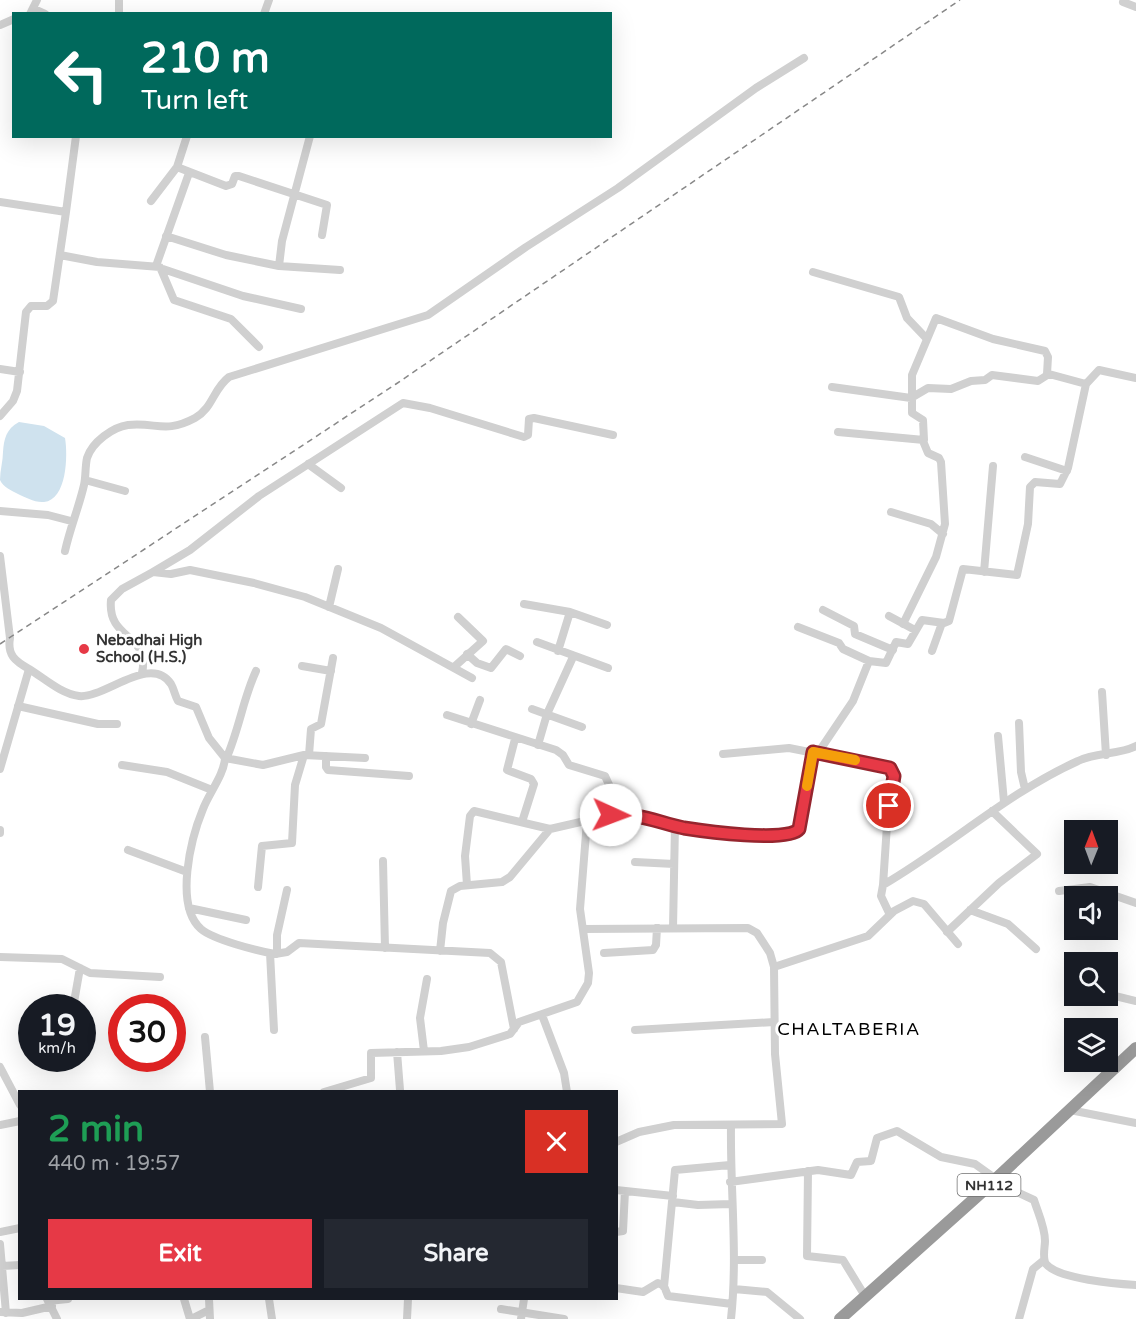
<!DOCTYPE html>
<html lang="en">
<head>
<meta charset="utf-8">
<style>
  :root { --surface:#171b24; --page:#242831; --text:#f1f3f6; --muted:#9ea1a6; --accent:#e63946 }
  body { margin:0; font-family:"Varela Round",sans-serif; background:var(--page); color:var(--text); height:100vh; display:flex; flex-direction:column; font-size:22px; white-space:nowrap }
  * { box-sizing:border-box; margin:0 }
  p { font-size:20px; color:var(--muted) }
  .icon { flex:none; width:33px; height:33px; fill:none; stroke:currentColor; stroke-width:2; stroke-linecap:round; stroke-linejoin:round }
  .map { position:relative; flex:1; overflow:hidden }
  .drawer { position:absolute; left:18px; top:1090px; width:600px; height:210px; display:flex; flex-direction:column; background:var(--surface); border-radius:0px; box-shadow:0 6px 24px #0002 }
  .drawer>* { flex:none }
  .top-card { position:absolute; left:12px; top:12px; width:600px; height:126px; border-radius:0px; box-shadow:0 6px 24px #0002; background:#00695c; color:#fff; overflow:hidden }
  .needle { width:39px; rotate:1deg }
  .tools { position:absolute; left:1064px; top:820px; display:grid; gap:12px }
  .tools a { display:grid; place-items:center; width:54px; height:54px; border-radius:0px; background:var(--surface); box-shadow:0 6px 24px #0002; font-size:30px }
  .speed { position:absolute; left:18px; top:994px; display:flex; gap:12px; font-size:30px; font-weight:700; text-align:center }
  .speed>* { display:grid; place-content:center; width:78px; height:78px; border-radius:50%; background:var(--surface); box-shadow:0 6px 24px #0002; line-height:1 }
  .speed small { font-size:15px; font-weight:400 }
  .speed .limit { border:9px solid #d22; background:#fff; color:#111 }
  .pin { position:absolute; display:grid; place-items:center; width:51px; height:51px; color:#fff; margin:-26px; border:3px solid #fff; border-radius:50%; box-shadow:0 2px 6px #0007 }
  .me { position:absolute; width:66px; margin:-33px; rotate:92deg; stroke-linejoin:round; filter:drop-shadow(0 0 4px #0008) }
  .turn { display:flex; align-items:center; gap:21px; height:126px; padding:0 30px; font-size:27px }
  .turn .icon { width:78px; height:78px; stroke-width:2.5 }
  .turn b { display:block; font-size:42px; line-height:51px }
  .round { display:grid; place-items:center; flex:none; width:63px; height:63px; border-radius:0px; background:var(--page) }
  .head { display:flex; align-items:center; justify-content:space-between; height:102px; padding:0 30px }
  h1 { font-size:36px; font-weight:800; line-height:45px; color:#1e9e55 }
  .action { display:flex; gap:12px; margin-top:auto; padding:12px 30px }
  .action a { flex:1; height:69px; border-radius:0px; background:var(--accent); color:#fff; font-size:24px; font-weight:800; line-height:69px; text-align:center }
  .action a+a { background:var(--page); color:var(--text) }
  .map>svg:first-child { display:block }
  .water { fill:#cfe2ee }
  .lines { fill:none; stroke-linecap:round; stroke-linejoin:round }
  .minor { stroke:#d0d0d0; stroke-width:8 }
  .highway { stroke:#9a9a9a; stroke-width:12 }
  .rail { stroke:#888; stroke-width:1.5; stroke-dasharray:6 4.5; stroke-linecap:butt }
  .route-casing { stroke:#96252e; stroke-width:15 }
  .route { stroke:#e63946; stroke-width:10 }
  .slow { stroke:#f59e0b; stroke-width:10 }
  .poi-dot { fill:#e63946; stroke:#fff; stroke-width:2 }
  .labels { text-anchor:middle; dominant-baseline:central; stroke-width:6; stroke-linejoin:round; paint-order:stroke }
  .shield { fill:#fff; stroke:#707070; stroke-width:1.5 }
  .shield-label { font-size:14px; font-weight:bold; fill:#333 }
  .poi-label { font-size:15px; font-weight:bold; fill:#333; stroke:#fff; text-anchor:start }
  .quarter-label { font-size:18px; letter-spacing:1.5px; fill:#000; stroke:#fff }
</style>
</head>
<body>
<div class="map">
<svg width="1136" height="1319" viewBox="0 0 1136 1319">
  <rect width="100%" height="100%" fill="#fff"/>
  <path class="water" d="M19,422L44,426L65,438C68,455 67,500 44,502C35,503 25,497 18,494C12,491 3,487 0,480C0,470 3,461 3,452C4,439 6,429 19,422Z"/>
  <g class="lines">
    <path class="minor" d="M1123,2L1136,7
      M34,9L45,14
      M30,14L37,0
      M119,14V0
      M264,14L269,0
      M0,25L14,19
      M177,167L226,186L232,184L235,176H239L327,205L322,235
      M151,201L177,167L187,136
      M0,202L66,212L53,301L47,306H31L26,312L17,391L13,401L0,416
      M66,212L76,136
      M166,236L226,255L279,266L340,270
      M60,255L97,262L160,267L174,300L231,319L259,347
      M156,266L189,173
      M279,266L282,241L310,136
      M163,269L243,296L301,309
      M813,272L899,297L907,318L927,339
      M0,369L20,372
      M832,387L911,398L928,388L951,389L971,381L985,380L992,375L1038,381L1049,374L1086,384
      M838,432L924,440L923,420L912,413V375L936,318L993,339L1045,351L1048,357L1047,374
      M1025,457L1067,471
      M308,464L341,488
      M85,480L125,491
      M0,511L48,515L71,521
      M891,512L931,524L943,534
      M65,551C70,528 79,507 84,485C86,476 85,467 87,458C92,442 113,427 128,425C157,422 165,434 195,418C213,408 213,389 229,377L428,315L526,247L618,188L756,88L804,58
      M0,556L10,638C7,655 15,661 29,669L0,769
      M153,572L190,550L259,496L403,403L430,408L524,437L528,435L529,419L534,418L613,435
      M984,572L993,466
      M524,604L570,612L607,625
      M329,607L338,569
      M823,610L854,626L855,634L893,650
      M889,616L915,630
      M903,624L936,557L945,524L941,462L939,458L928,453L923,441
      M798,627L839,643L843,649L869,661
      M537,642L608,668
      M558,651L570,612
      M932,651L942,623
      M467,654L477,663L491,668L506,649L520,656
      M302,666L331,671
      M454,667L483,641L458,617
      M29,669C44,678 61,694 79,696C104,699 151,653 171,684C174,689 175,696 178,701L196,707L209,738L225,758C224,775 209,793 203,809C191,838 174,905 201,929C214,940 258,951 275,954L287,952L299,943L490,953L501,962L514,1029
      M142,673C151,633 107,641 111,600L122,589L153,572L171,574L190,570L254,583L305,597L381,628L472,678
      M1102,692L1106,755
      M18,706L98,724H117
      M532,709L582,727
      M447,715L556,750L563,755L569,765L605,776L611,789L613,815
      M1019,723L1021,772L1025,789
      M471,724L480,700
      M998,736L1004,802
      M515,739L507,770L531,779L534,784L522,822
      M538,745L547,714L573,657
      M818,753L853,701L869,661L886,663L896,642L908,644L922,620L944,623L949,621L963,569L1017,575L1028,524L1030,487L1035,482L1060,484L1068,468L1086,384L1099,370L1136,378
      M723,754L789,748L890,768L894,776L888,810L883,885
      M309,755L311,729L321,724L333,658
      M326,756V767L328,770L409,776
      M225,758L263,765L304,755L365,758
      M226,759C239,730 243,699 256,671
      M122,765L167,772L212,790
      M0,830V833
      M128,850L187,872
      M383,861L385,948
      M635,862L674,864
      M467,885L465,856L470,816L474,811L550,829
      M258,887L262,846L292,843L295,785L304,755
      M1059,891L1090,887L1136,903
      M189,908L246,920
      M970,910L1008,924L1036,949
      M890,915L881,896L883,885C950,846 1007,793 1078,761C1096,752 1118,755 1136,746
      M673,928L675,825
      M583,929L748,928L757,933L770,953L774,967L775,1054L782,1124L674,1125L639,1132L616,1142
      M947,932L999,883L1037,854L992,811
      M440,951L443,923L451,891L460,886L502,882L510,877L550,829L611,815L632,814L682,827L743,835L796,833L799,829L813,752
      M270,953L274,1030
      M604,953L653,950L656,945L657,928
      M277,954V935L287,890
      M0,957L62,959L90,973L160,977
      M774,967L868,936L894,911L913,901L924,904L958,944
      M1107,994L1136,1001
      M73,1008L80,968
      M542,1015L564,1073L567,1092
      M635,1030L774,1022
      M205,1037L210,1092
      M424,1051L420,1018L427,979
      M397,1052L400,1090
      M0,1067L20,1105
      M324,1092L371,1078V1053L441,1051L469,1047L510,1034L519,1022L577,1002L588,983L589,973L580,909L587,821
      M1070,1110L1136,1123
      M0,1125L20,1121
      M808,1171L807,1256L843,1260L865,1296
      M993,1181L1034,1200C1038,1213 1045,1227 1045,1241C1045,1247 1042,1258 1046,1264C1058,1279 1117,1284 1136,1285
      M730,1182L818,1170L851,1175L857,1162L871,1161L877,1138L897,1131L941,1157L975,1164L996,1179
      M616,1190L673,1196
      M673,1202L698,1205L731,1204
      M0,1232L20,1228
      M616,1232L623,1231L625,1191
      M0,1244L6,1313
      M735,1260H762
      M2,1266L20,1265
      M664,1287L675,1170L730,1165
      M616,1288L643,1292L658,1283L664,1286L668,1296L732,1304
      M734,1289L767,1292L800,1319
      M47,1299L57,1319
      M184,1299L190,1319
      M209,1299L210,1319
      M269,1299L272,1319
      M48,1301L68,1299
      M501,1309L564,1319
      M0,1312L22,1313L52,1306
      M191,1319L209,1310
      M407,1319L408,1299
      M521,1319L524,1299
      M731,1319C738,1254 730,1190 731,1125
      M1019,1319L1033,1269L1044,1260"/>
    <path class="highway" d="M840,1319L983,1191L1136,1048"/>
    <path class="rail" d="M0,644L396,384L960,0"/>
  </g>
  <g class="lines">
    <g class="route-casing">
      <path id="route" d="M611,815C638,812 659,823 684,828C703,831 788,843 799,829L813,752L890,768L894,776L889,806"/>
    </g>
    <use href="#route" class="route"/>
    <path class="slow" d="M807,786L813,752L855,760"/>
  </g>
  <circle class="poi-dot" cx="84" cy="649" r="6"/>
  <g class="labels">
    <rect class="shield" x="957.5" y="1174" width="63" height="22" rx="4.5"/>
    <g class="shield-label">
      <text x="989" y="1185">NH112</text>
    </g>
    <g class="poi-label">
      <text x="96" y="640">Nebadhai High<tspan x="96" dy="17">School (H.S.)</tspan></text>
    </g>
    <g class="quarter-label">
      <text x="849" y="1029">CHALTABERIA</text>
    </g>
  </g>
</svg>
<div class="tools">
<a><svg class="needle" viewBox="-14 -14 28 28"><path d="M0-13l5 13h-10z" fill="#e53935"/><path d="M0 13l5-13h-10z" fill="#9ea1a6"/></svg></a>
<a><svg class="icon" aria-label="sound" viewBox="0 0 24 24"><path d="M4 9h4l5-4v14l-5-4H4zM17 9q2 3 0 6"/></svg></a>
<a><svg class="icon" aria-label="search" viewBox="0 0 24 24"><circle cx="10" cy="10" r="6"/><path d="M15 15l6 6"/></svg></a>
<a><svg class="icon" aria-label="layers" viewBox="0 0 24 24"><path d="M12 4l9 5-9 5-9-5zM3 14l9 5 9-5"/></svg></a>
</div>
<div class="speed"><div>19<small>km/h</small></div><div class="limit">30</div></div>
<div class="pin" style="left:889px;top:806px;background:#d93025"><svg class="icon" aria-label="arrive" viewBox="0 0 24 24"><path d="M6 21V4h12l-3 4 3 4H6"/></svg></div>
<svg class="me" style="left:611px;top:815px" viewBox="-20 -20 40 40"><circle r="19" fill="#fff"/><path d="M0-13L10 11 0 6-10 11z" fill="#e63946"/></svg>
<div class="top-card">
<div class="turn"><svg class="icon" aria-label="left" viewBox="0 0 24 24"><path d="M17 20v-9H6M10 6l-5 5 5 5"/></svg><div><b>210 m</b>Turn left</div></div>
</div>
<section class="drawer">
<div class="head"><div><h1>2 min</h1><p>440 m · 19:57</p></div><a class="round" style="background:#d93025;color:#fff"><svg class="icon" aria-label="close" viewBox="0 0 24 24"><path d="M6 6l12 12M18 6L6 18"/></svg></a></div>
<div class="action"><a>Exit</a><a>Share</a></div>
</section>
</div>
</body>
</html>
